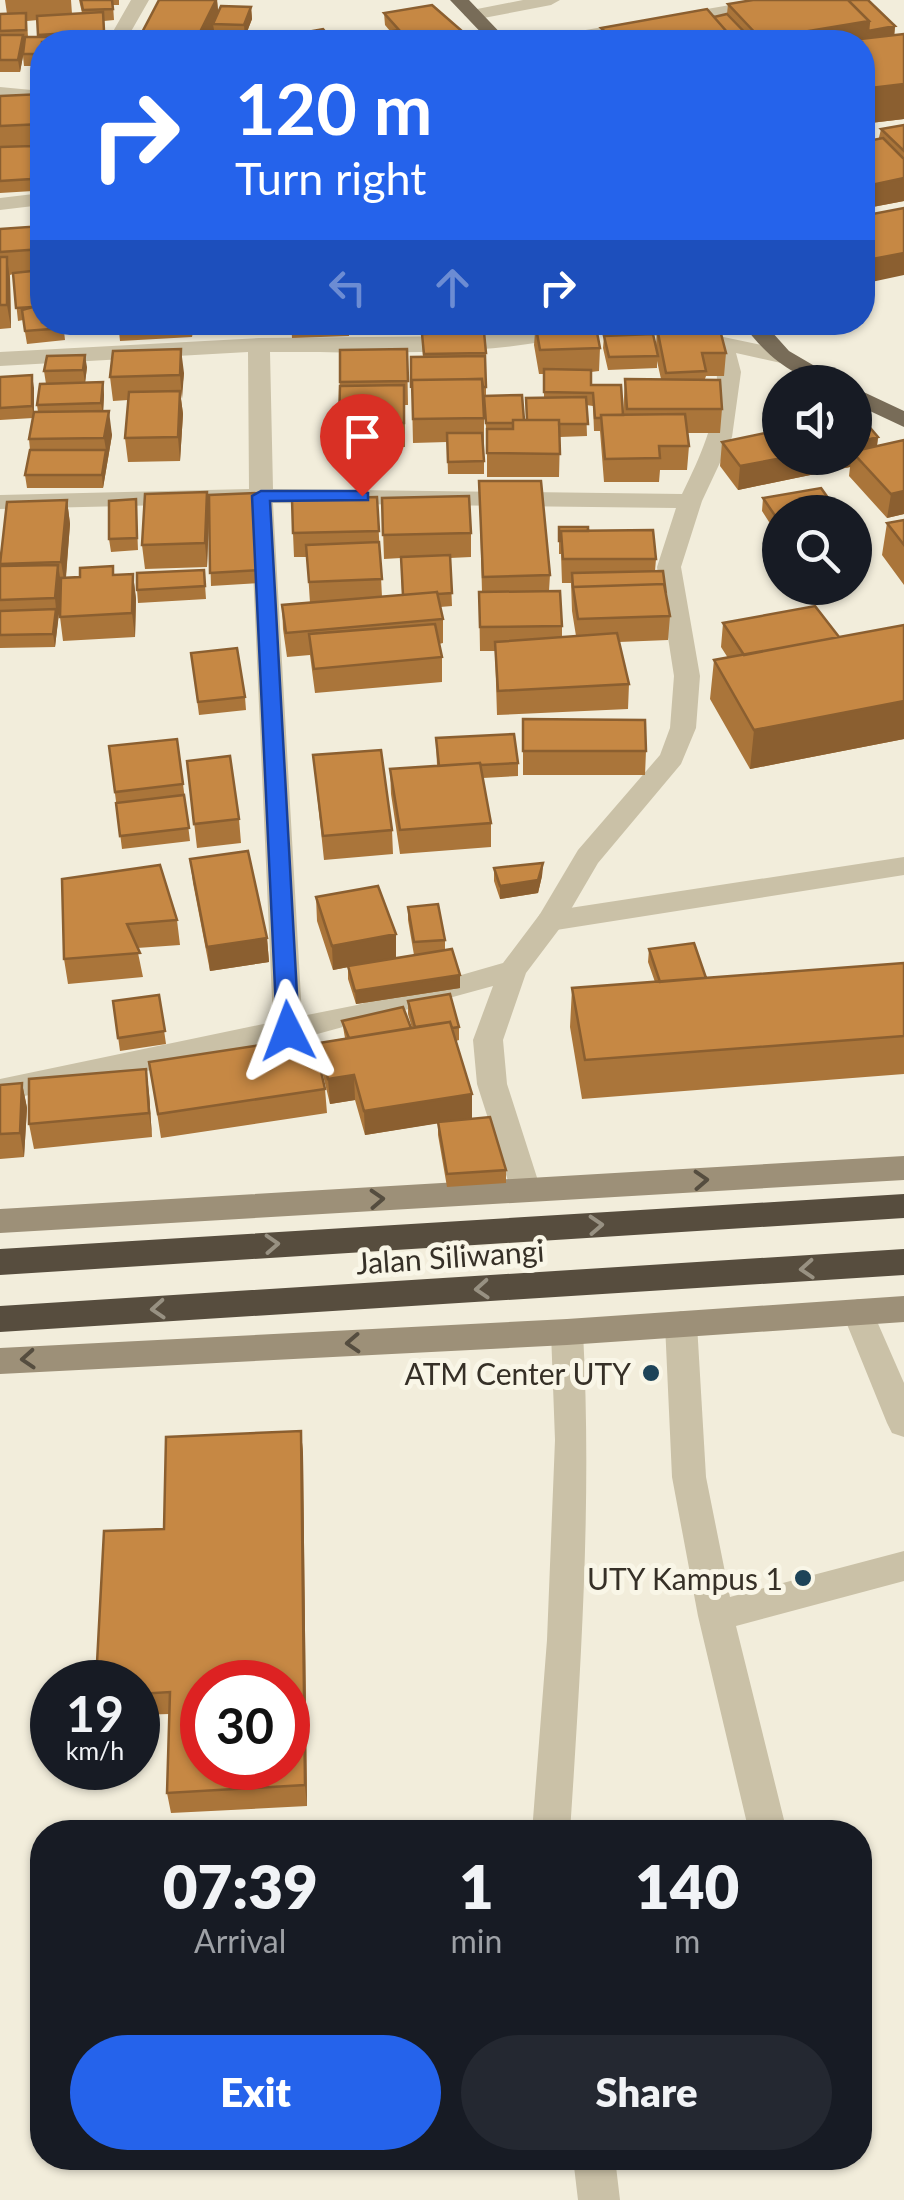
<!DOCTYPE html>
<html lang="en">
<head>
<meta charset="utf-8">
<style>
  :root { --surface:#171b24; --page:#242831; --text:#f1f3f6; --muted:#9ea1a6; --accent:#2563eb }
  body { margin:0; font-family:Lato,sans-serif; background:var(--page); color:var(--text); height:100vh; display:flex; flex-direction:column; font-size:38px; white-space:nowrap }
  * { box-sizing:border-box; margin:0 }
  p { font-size:32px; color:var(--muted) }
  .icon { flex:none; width:55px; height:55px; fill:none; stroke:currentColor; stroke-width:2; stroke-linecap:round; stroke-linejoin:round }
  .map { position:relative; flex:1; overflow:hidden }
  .details { position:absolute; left:30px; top:1820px; width:842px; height:350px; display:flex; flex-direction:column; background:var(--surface); border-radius:40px; box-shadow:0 2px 8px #0004 }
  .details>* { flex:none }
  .top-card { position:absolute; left:30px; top:30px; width:845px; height:305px; border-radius:40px; box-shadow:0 2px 8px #0004; background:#2563eb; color:#fff; overflow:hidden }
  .fabs { position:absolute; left:762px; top:365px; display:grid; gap:20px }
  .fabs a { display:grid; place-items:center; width:110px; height:110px; border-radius:50%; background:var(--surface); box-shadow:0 2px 8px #0004; font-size:50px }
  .speed { position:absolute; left:30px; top:1660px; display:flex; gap:20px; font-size:50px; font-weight:700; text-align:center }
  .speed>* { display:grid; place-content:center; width:130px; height:130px; border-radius:50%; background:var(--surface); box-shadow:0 2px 8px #0004; line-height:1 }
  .speed small { font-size:25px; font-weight:400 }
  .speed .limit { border:15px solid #d22; background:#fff; color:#111 }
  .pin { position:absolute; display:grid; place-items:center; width:85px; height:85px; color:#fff; margin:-102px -42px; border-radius:50% 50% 50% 0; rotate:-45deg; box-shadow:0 0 10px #0007 }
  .pin .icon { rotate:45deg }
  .me { position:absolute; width:110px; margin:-55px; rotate:357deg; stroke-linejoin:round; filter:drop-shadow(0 0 8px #0008) }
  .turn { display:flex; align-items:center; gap:35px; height:210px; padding:0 40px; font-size:45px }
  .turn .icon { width:130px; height:130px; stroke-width:2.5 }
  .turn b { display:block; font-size:70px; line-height:85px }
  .lanes { display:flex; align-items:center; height:95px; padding:0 40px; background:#0003; justify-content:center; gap:50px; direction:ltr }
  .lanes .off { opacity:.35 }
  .eta { display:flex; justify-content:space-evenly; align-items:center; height:170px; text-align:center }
  .eta b { font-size:60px; font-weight:800; line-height:70px }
  .cta { display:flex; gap:20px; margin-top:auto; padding:20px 40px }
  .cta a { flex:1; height:115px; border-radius:60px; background:var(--accent); color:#fff; font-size:40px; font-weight:800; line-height:115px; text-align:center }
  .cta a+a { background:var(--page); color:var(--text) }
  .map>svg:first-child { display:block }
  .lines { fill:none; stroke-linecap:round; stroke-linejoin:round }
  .lane { fill:#cac1a7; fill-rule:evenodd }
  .street { fill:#cac1a7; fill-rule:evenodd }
  .secondary { fill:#9d9078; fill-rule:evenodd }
  .primary { fill:#786c58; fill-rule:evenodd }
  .highway { fill:#574d3e; fill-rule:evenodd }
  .wall { fill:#aa753a; fill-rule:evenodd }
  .shaded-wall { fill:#8b5f30 }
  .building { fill:#c68844; stroke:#8b5f30; stroke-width:2.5; fill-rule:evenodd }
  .oneway { stroke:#554d3f }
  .oneway2 { stroke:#989182 }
  .route { fill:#2563eb; stroke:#184099; stroke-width:2.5 }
  .poi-dot { fill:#1d4358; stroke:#f9f6e7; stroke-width:4 }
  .labels { text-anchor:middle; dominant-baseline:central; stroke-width:10; stroke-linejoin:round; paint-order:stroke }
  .street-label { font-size:30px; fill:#363027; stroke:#f9f6e7 }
  .poi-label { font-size:30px; fill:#363027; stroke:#f9f6e7; text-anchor:end }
</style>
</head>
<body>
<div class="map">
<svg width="904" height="2200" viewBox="0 0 904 2200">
  <rect width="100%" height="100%" fill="#f2eddb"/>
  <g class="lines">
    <path class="lane" d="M523,0H560L551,5L473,20L464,15L467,11Z
      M904,857V875L550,931L540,928L536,921L540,914L550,911Z
      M858,1299L869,1303L904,1383V1437L892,1433L887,1423L842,1312L847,1303Z
      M681,1311L692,1315L697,1324L706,1477L730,1597L904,1551V1581L736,1626L787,1832H749L698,1616L672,1477L665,1324L670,1315Z"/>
    <path class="street" d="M131,0H149L125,42H107Z
      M759,0H799L790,5L579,42H542L551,36Z
      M0,87L42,91V103L0,99Z
      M42,193V205L0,210V198Z
      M560,322H595C552,361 334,351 270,352L273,489L682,494C705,447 726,401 713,348L619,328L609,322H652L781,349L792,356L781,363L736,353L741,372L732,437L702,501L681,567L700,676L696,728L681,764L598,863L560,928L526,973L503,1040L507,1084L541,1190L537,1198L526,1202L515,1198L511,1190L477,1084L473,1040L493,986L288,1042L0,1101V1079L273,1022L250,503L0,509V495L249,489L248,352L0,366V352L259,338L478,336ZM273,503L676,508L657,567L674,676L670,728L660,755L578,850L540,914L503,963L357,1005L302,1016Z
      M567,1319L579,1323L583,1332C592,1499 581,1665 570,1832H532L547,1640L555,1440L551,1332L555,1323Z
      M573,2158H615L620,2200H578Z"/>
    <path class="secondary" d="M904,1156V1180L0,1233V1209Z
      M904,1296V1322L567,1345L0,1374V1348L567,1319Z"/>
    <path class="primary" d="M450,0H469L509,42H490Z
      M741,322H763L789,351L842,382C798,385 767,357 741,322Z
      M855,388L904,411V427L855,404Z"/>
    <path class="highway" d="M904,1194V1218L0,1275V1249Z
      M904,1249V1275L0,1332V1306Z"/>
  </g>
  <path class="wall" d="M5,0H71L72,14L82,13L79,0H119V5H113L114,20L104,21L106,42H42V66H24L23,56L20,72H0V14H7ZM38,20V37H28L27,21Z
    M159,0H217L218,12L251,7L252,19L245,37L214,35V30L208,42H137Z
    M728,4L895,26L894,36L904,119L862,124V42H576L601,38V28L714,17L727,14Z
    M384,13L463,42H353L387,38V32L390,31L385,25Z
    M42,94V194H38L35,172L34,147H32L34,158L33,191L0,193V96Z
    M904,125V201L862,209L881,129Z
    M42,226V322H63L65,340L27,344L23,320L18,321L13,274L10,275L11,328L0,329V229Z
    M118,322H195L192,337L120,341Z
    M291,322H349V336L292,338Z
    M361,322H430V324L362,329Z
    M437,322H497V332L484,333L486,353V396L526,420V398H544V374H539L534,345L535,332L502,334L500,322H595L600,348L599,371L591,372V385L623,415L625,379H661L657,361V368L608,370L603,348L604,336L656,346L657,328L667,327L654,322H687L686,325L674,327L726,353L724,376H706L705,379L722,409L720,433H688L689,446L687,470H660L659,482H604L600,431H594L593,406L586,405L587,436L560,437L559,477H487V436L484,409V474H448L447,442L413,443L411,357H423L422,334H439Z
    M407,349L408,405H405V447H339L340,350Z
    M87,367L85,383L103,382L104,395L103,411L112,435L103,488H27L25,475L30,450L29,439L33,418L0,420V377L34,388V412H38L37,405L46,384L44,371Z
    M184,373L181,399L183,414L180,461L128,462L125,438L128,400L113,401L110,377Z
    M855,410L878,437L877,446L904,440V514L887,518L849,476L850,467L830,471L822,461L820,473L738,490L720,466L722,442L780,458H855Z
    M479,481L550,575L549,591L562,626V637L576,636L572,611L571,583H562L561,554H559V527L588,531L656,559L655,571L666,596L670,616L668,640L619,642L629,684L628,709L497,715L495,651H480L479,592H482Z
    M207,492L209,516L258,493L262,583L211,586L209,517L207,567L145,569L142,545Z
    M377,497L382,597L402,595L401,558L384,559L382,498L471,533V557L450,558L452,606L440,607L443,619V643L439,644L442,657V682L315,693L310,655L287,657L283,629L282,605L310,603L307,557H294L293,533Z
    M763,498L780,512V539L762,511Z
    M136,499L138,550L111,552L109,539Z
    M67,500L70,524L66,578L133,574L136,599L135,637L63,641L60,617V602L55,647L0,648V563Z
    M904,520V585L882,555L887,523Z
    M204,570L206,599L138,603L137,590Z
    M723,623L839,637L904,625V739L750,769L710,699L714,660L728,658L721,647Z
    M191,653L245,697L246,710L199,715Z
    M523,719L646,751L645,775H523Z
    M436,738L518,763V776L483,778L491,823V847L400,854L391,794L390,769L437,766Z
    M109,746L183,784L190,841L122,849Z
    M313,755L392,830L393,854L324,860Z
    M187,761L239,819L241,843L197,848Z
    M190,859L267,938L269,962L210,971L193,883Z
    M543,863L542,876L538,893L500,899L494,881V868Z
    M62,879L177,920L180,945L137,948L143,977L68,984L64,959Z
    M316,897L396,934V958L414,955L408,920V907L445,940V950L460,988L356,1004L348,979V967L333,970L317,921Z
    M649,949L706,978L904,963V1074L582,1099L570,1027L572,988L655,982L648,962Z
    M159,995L166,1044L120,1051L113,1001Z
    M408,1001L459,1027V1040L456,1041L472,1094V1118L506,1170V1183L447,1187L438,1135V1123L365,1135L355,1100L330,1104L321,1067L319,1043L345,1038L342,1021L412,1028L408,1014Z
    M149,1062L325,1089L327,1113L161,1138Z
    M22,1083L27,1108L24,1157L0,1159V1085Z
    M149,1093L152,1137L34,1149L29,1124Z
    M301,1431L303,1454L307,1806L171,1813L167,1793L169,1714L138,1715V1682L164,1529Z"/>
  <path class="shaded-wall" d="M209,0H217L219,20L213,24L214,30L208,42H195Z
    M251,7L252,19L245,37L244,25Z
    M869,21L895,26L894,38L862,42H760L761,39Z
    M463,32V42H446V35Z
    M23,35L25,46L20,72L18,60Z
    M904,84V119L862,124V89Z
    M32,146L34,158L33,191L31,179Z
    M904,178V201L862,209V187Z
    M904,253V275L862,284V261Z
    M7,257L10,280L11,328L7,305Z
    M669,322H687L686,325L669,328Z
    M181,349L184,373L182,399L180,375Z
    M85,355L87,367L85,383L83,370Z
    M32,375L34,388V418L32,406Z
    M103,382L104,395L103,416L101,403Z
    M180,391L183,414L180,461L178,437Z
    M109,411L112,435L103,488L102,475L106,450L104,438Z
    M878,437L875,461L855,455V443Z
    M782,458H822L820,473L738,490L740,466Z
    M832,458H852L850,467L830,471Z
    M904,491V514L887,518L891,494Z
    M207,492L209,516L207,567L205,543Z
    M67,500L70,524L65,586L61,562Z
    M58,565L62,589L55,647L53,634L56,609L55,598Z
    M133,574L136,599L135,637L132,613Z
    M904,701V739L750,769L754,730Z
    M543,863L542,876L538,893L500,899V886Z
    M396,934V958L333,970L332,946Z
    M267,938L269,962L210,971L207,947Z
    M460,975V988L356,1004L355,991Z
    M146,1069L149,1093L152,1137L149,1113Z
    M354,1075L355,1100L330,1104L328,1079Z
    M22,1083L27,1108L24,1157L20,1133Z
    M472,1094V1118L365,1135L364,1111Z
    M301,1431L303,1454L307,1806L305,1785Z"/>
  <path class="building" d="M81,0H112L113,9L83,10Z
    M159,0H216L195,42H137Z
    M753,0H848L869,21L761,39L728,4Z
    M848,0H868L895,26L868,31L869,21Z
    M432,5L463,32L446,35L453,42H397L387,32L399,30L384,13Z
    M221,6L251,7L244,25L213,24Z
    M707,9L734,40H732L727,35L669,42H616L601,28Z
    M103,12L104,31L38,35L37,16Z
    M26,13V30L0,31V14Z
    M727,14L754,42H734V40L714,17Z
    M323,29L331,39L310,42H278L274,38Z
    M904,34V84L862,89V42H834Z
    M0,35H23L18,60H0Z
    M727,35L734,42H669Z
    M25,37H51L50,42H42V54H23Z
    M386,37L390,42H353Z
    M601,38L606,42H576Z
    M42,94V124L0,126V96Z
    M904,125V151L881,129Z
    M42,130V171L35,172L34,131Z
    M883,138L904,159V178L862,187V142Z
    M32,146L31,179L0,181V147Z
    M904,208V253L862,261V216Z
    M42,226V249L0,252V229Z
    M0,257H7V305H0Z
    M42,270V322H63L64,328L25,331L22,310L33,307L16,308L13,273Z
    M118,322H192L191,325L118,328Z
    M535,322H595L600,348L540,350Z
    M719,326L726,353H702L706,371L666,373L657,328Z
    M484,332L486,353L424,354L422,334Z
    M653,334L658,356L609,357L604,336Z
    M181,349L180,375L110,377L113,351Z
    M407,349L408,381L340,382V350Z
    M85,355L83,370L44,371L47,356Z
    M485,356L486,387H483L482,379L412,380L411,388V357Z
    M544,369L591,370V385H621L623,415H601V418H595L593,393L544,392Z
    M32,375V406L0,408V377Z
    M482,379L484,418L413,419L412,380Z
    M625,379L720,380L722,409H627Z
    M103,382L101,403L37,405L40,384Z
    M404,385V423H339L340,386Z
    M180,391L178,437L125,438L129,392Z
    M522,395L524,420H513V423H486L484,396Z
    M586,397L588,424H559V420H527L526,398Z
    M855,410L878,437L855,443Z
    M109,411L104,438L29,439L34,412Z
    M685,414L689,446H659L660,458L605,459L601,415Z
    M513,420H559L560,454L487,453V429H513Z
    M780,430V458H782L740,466L722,442Z
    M447,433H482L484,461L448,462Z
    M904,440V491L891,494L855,455V451Z
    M30,450H106L102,475H25Z
    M479,481H541L550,575L483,577Z
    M821,488L838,512H780V523L763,498Z
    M207,492L205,543L142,545L145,494Z
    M258,493L261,570L210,573L209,495Z
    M469,496L471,533L383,535L382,498Z
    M377,497L379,531L293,533L292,499Z
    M136,499L137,538L109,539V501Z
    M67,500L61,562L0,564L7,502Z
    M904,520V545L887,523Z
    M559,527H588V531H561V541H559Z
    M653,530L656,559H563L561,531Z
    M379,542L382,579L309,582L306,545Z
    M450,555L452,593L438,594L437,592L403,595L401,557Z
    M58,565L55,598L0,600V566Z
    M113,566V575L133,574L132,613L60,617L61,578L80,577V568Z
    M204,570L205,586L137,590V573Z
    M663,571L666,594L664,584L573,587L572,573Z
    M664,584L670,616L578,619L573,587Z
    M560,591L562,626L480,627L479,592Z
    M437,592L443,619L286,633L282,605Z
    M815,606L839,637L744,655L723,623Z
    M56,609L53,634L0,635V611Z
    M435,624L442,657L314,669L309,634Z
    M904,625V701L754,730L714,660Z
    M617,633L629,684L498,691L495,642Z
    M237,648L245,697L198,702L191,653Z
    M523,719L645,720L646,751H523Z
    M514,734L518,763L481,765L480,763L439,766L436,738Z
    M177,739L183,784L115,792L109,746Z
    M381,750L392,830L323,836L313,755Z
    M230,756L239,819L194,824L187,761Z
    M480,763L491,823L400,830L390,769Z
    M184,795L189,828L120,836L116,803Z
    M248,851L267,938L207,947L190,859Z
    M543,863L538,880L500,886L494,868Z
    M160,865L177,920L127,924L140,953L64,959L62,879Z
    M378,886L396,934L332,946L316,897Z
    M438,904L445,940L414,942L408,907Z
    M694,943L706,978L660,982L649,949Z
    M452,949L460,975L355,991L348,966Z
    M904,963V1036L585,1060L572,988Z
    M450,994L459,1027L452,1028L450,1022L415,1027L408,1001Z
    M159,995L165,1031L118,1038L113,1001Z
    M403,1007L411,1028L349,1038L342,1021Z
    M450,1022L472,1094L364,1111L354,1075L328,1079L319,1043Z
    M313,1037L325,1089L158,1114L149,1062Z
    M146,1069L149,1113L29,1124V1079Z
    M22,1083L20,1133L0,1134V1085Z
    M490,1117L506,1170L447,1174L438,1122Z
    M301,1431L305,1785L167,1793L170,1692L138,1694V1682H96L104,1531L164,1529L166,1437ZM202,1682H288V1768H202Z"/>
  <defs><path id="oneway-chevron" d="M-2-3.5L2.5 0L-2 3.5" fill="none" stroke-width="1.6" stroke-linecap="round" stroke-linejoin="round" transform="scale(2.5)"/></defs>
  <g class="oneway">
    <use href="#oneway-chevron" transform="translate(701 1180) rotate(-3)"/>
    <use href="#oneway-chevron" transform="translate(377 1199) rotate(-3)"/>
    <use href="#oneway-chevron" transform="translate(353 1343) rotate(177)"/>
    <use href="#oneway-chevron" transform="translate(28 1359) rotate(176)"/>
  </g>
  <g class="oneway2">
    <use href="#oneway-chevron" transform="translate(596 1225) rotate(-3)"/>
    <use href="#oneway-chevron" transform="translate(272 1244) rotate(-3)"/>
    <use href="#oneway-chevron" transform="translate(807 1269) rotate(176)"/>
    <use href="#oneway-chevron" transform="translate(482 1289) rotate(176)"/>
    <use href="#oneway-chevron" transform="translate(158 1309) rotate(176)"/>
  </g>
  <path class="route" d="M362,491L368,493V500L270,501L299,1031L288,1039L277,1031L252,496L261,491Z"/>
  <g class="poi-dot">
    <circle cx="651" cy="1373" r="10"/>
    <circle cx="803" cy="1578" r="10"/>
  </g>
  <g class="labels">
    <g class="street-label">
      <text transform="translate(450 1256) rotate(-4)">Jalan Siliwangi</text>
    </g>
    <g class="poi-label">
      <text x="631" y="1373">ATM Center UTY</text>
      <text x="783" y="1578">UTY Kampus 1</text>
    </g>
  </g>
</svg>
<div class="fabs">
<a><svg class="icon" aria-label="sound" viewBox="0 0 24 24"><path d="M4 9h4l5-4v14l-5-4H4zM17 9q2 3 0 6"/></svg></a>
<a><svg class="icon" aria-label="search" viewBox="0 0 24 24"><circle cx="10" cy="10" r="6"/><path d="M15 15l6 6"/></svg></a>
</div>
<div class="speed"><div>19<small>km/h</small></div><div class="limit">30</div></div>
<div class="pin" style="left:362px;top:496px;background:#d93025"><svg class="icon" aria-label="arrive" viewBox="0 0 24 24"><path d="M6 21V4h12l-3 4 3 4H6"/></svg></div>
<svg class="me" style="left:288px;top:1031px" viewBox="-20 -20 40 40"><path d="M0-17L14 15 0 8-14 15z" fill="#2563eb" stroke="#fff" stroke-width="4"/></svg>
<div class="top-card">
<div class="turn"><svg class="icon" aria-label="right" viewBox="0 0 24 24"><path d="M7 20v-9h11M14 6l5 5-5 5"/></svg><div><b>120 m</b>Turn right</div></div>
<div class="lanes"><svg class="icon off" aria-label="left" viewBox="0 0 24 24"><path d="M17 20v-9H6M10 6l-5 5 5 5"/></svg><svg class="icon off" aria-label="ahead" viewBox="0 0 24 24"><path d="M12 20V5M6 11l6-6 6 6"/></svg><svg class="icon" aria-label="right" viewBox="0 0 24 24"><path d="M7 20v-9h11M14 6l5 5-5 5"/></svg></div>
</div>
<section class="details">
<div class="eta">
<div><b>07:39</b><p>Arrival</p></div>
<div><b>1</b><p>min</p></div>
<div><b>140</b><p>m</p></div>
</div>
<div class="cta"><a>Exit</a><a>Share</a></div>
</section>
</div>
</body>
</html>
